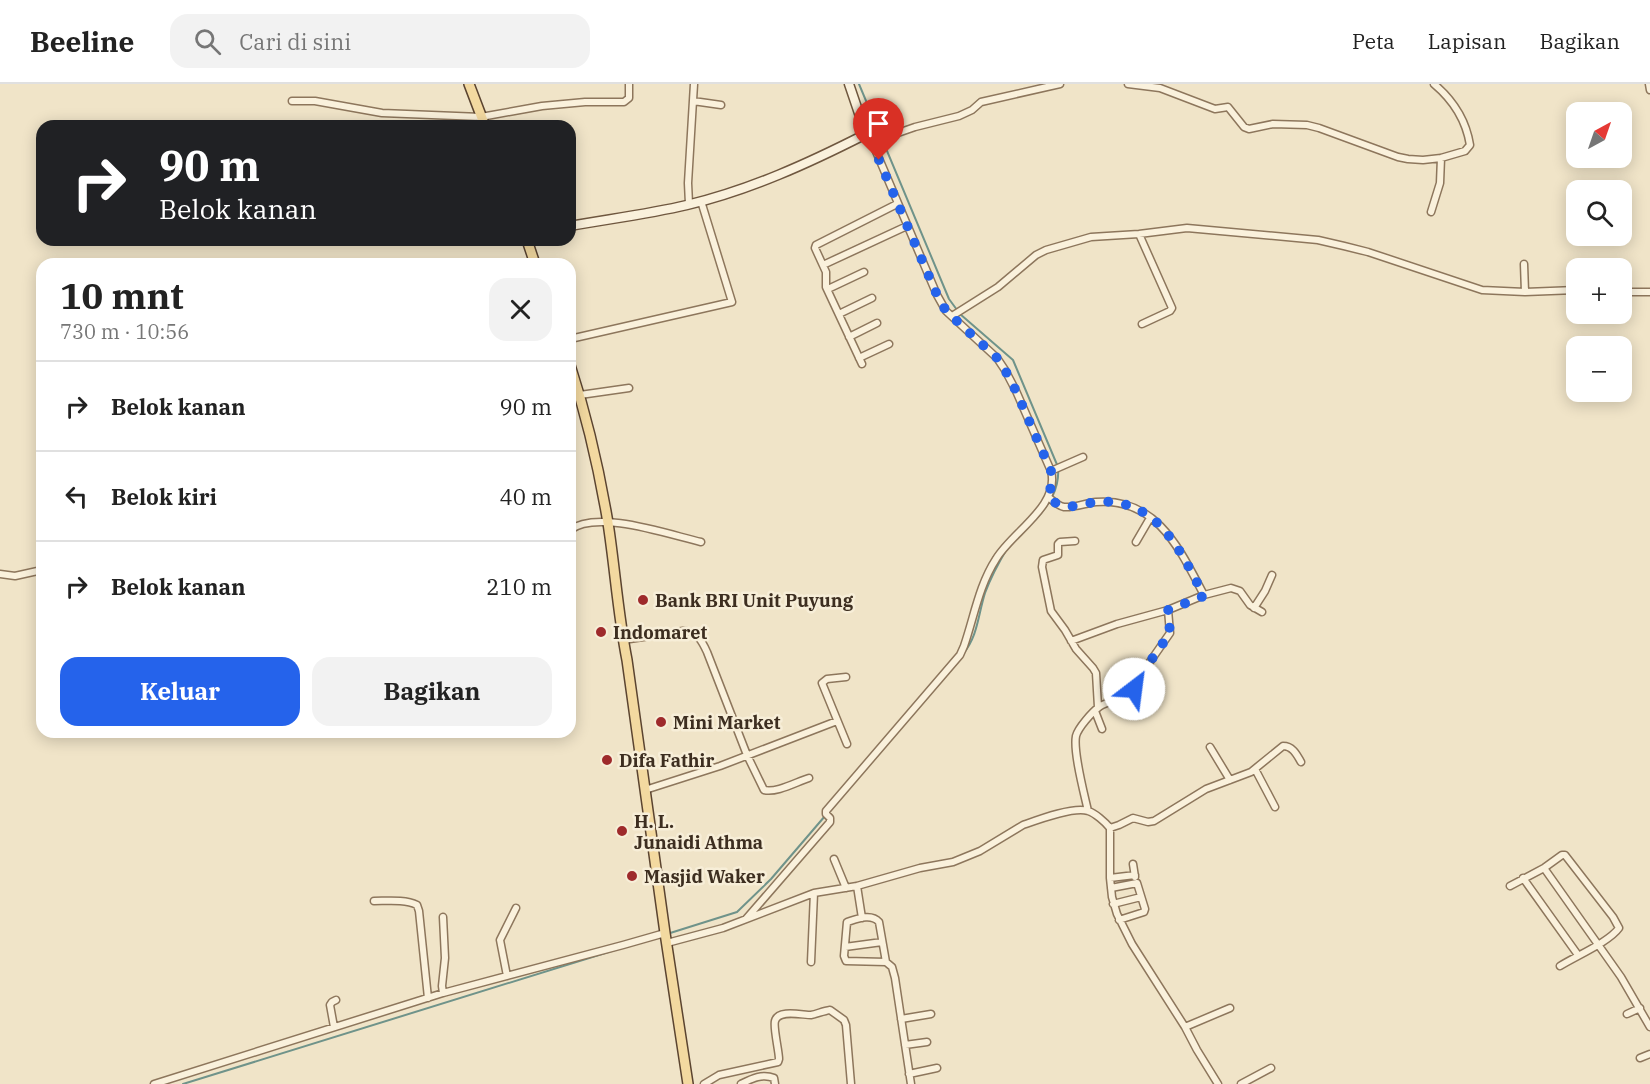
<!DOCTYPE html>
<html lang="id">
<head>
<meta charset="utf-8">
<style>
  :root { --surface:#fff; --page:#f2f2f2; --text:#222; --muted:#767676; --line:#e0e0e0; --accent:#2563eb }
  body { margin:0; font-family:"IBM Plex Serif",serif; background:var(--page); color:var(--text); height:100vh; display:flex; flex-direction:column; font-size:22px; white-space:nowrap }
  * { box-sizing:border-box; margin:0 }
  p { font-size:20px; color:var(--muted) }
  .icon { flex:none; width:33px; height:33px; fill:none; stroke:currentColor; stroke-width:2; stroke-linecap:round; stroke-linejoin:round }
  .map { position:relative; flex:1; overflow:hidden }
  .panel { position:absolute; left:36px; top:174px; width:540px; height:480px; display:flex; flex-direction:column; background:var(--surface); border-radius:18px; box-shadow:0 3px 15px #0003 }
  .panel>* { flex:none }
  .guide { position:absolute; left:36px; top:36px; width:540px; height:126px; border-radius:18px; box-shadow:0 3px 15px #0003; background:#202124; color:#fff; overflow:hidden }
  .needle { width:39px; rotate:40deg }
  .controls { position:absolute; left:1566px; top:18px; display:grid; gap:12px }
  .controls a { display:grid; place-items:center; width:66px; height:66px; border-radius:12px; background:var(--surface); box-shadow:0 3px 15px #0003; font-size:30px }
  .pin { position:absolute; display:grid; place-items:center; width:51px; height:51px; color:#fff; margin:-62px -26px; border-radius:50% 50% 50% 0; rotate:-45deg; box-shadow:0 0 6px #0007 }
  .pin .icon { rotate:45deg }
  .me { position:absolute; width:66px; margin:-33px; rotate:30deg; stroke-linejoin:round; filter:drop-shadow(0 0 4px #0008) }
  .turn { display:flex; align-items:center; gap:21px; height:126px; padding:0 24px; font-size:27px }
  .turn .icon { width:78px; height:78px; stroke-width:2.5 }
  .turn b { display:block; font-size:42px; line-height:51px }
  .round { display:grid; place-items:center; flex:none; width:63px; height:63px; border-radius:18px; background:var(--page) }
  .headline { display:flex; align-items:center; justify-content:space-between; height:102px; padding:0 24px }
  h1 { font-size:36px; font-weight:700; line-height:45px }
  .cta { display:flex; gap:12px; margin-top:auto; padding:12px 24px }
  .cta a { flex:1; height:69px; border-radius:18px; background:var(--accent); color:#fff; font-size:24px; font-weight:700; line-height:69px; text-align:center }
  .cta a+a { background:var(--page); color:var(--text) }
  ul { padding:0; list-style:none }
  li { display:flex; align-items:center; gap:18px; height:90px; padding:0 24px; border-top:2px solid var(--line) }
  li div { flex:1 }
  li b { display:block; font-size:22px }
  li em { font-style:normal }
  header { display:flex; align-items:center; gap:36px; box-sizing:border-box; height:84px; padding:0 30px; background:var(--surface); border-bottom:2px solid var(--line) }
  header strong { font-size:28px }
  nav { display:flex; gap:33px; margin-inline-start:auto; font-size:21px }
  .search { width:420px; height:54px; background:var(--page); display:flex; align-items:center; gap:15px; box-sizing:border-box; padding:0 21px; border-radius:18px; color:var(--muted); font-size:22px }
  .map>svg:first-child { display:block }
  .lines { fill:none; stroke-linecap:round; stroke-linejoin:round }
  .stream { stroke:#6f938a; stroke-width:2 }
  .street-casing { stroke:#8d765c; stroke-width:9 }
  .secondary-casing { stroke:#6f573f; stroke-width:11 }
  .primary-casing { stroke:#5b4430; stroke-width:12 }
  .street { stroke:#faf1dc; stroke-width:6 }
  .secondary { stroke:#faf1dc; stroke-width:8 }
  .primary { stroke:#f3d9a0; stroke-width:9 }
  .route { stroke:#2563eb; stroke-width:10; stroke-dasharray:0 18 }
  .poi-dot { fill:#9e2a2b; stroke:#f7eed8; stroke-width:2 }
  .labels { text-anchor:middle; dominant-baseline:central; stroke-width:5; stroke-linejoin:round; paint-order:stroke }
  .poi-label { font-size:18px; font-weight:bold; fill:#3d2e20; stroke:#f7eed8; text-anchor:start }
</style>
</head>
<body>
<header>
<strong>Beeline</strong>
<div class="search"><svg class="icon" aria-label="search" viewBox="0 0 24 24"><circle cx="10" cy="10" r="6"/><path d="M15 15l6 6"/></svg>Cari di sini</div>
<nav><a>Peta</a><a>Lapisan</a><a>Bagikan</a></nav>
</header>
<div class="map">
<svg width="1650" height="1000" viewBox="0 0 1650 1000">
  <rect width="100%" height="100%" fill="#f0e4c8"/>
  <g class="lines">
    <path class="stream" d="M859,0L949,215L960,230L1013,276L1058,383C1060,405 1049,421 1035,436
      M963,570C978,552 978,531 985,509C991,493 999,478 1008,463
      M667,850L737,828L771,795L825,732
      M183,1000L615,866"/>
    <g class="street-casing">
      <path id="street" d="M1128,0L1160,4L1215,25L1228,23L1244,43L1249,45L1273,40L1307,41L1319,44L1398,73L1408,75L1423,76L1441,74L1465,67L1470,61C1466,36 1453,16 1434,0
        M1649,0L1650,6
        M292,17H315L382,29L481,33L542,22L585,18H624L629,14V0
        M693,17L721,21
        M872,58L915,43L959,32L972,26L981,18L1060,0
        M689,120L688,99L694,0
        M1431,128L1440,99L1441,74
        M1139,150L1172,224L1170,227L1142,240
        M1524,180L1525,208
        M823,181L907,142
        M828,205L864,188
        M1622,208H1650
        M839,230L872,214
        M952,232L998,203L1036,171L1046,166L1091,153L1139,150L1187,144L1318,156L1344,162L1368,168L1482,206L1525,208L1576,206
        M849,253L877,239
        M570,255L732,218L701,117
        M859,274L889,260
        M862,280L826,203V188L815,164L816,161L897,120
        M580,311L629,304
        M1051,387L1083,373
        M1048,413C1052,416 1058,422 1064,423C1074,424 1086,419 1096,418C1157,413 1180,466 1204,511
        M570,446C597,425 670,451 701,458
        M1075,457L1060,458L1058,460V471L1043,476L1042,483L1051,527L1065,546L1076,565L1093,584L1096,589L1098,623
        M1136,458L1150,434
        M0,490L15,492L42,486
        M1254,524L1265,507L1272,491
        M623,556L683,547C697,547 702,557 707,568L747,671L764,706C777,709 796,698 809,694
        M1071,557L1117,540L1168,526L1204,511L1231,504L1240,507L1250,521L1262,528
        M846,593L827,595L822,599L847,660
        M1136,601L1155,610
        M1095,627L1102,645
        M1210,663L1230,696
        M1255,685L1275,723
        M645,706L720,682L837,637
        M1088,727C1084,709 1073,668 1076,652C1078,644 1092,628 1099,623C1108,616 1120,618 1130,612L1147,582L1170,549L1168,526
        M1110,744L1119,741L1133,734L1148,738L1154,737L1206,705L1251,688L1283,662C1293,662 1297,671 1301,678
        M834,775L846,804
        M1133,780L1135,793
        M1544,784L1621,893L1650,943
        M1110,794L1135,791
        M1523,794L1578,871
        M857,802L862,834
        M1510,802L1544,784L1562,771H1565L1613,833L1619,844C1609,858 1576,872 1560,882
        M1111,804L1137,799L1145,825L1144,828L1119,836
        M374,817C387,817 405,815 417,821L419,827L428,914
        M1113,820L1141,813
        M443,833L445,874L442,902L443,909
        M746,835L830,738V734L826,730V727L960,571L964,562C974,533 979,501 996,475C1012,448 1060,422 1051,387L1016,307L1005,286L997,274L946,227L937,211L872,58L866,50
        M667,859L723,844L814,809L857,802L920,784L953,778L980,767L1023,741C1037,736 1074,722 1088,727C1095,729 1105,738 1110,744V794L1112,813L1117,830L1132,860L1185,943L1197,966L1218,1000
        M845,863L882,858
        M811,878L814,809
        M886,878L846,877L844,872L847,838C857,835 871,829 879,838L886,878L892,883L895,894L911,1000
        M507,892L500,856L516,824
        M1627,930L1640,924
        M901,935L931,930
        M334,943L330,921L332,918L336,916
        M1185,943L1230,924
        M905,961L927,958
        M1640,974L1650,970
        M909,990L937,984
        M154,1000L443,909L623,861L665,849
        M704,1000L719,991L778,978L779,975C779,967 773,943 775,937C778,925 802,931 811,931C817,930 823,927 830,926L844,936L846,941L851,1000
        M741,1000C751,995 762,989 774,994L775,1000
        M1241,1000L1271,984"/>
    </g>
    <g class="secondary-casing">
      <path id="secondary" d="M570,142C609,135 649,130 687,121C750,106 809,79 866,50L849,0"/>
    </g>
    <g class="primary-casing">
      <path id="primary" d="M469,0L485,42
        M527,156L535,180
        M570,281C587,333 599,385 608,439C615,484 618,531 627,576L665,849L688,1000"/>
    </g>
    <use href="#street" class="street"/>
    <use href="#secondary" class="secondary"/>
    <use href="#primary" class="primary"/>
  </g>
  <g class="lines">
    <path class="route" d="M879,76L937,211L946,227L997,274L1005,286L1016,307L1051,387L1052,399L1048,413C1052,416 1058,422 1064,422C1074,424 1086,419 1096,418C1157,413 1180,466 1204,512L1168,526L1170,549L1147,582L1134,605"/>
  </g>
  <g class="poi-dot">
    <circle cx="643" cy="516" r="6"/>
    <circle cx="601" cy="548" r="6"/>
    <circle cx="661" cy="638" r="6"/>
    <circle cx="607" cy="676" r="6"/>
    <circle cx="622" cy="747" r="6"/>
    <circle cx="632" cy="792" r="6"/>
  </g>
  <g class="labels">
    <g class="poi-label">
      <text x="655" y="516">Bank BRI Unit Puyung</text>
      <text x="613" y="548">Indomaret</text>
      <text x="673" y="638">Mini Market</text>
      <text x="619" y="676">Difa Fathir</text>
      <text x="634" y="737">H. L.<tspan x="634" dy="21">Junaidi Athma</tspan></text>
      <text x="644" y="792">Masjid Waker</text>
    </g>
  </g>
</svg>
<div class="controls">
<a><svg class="needle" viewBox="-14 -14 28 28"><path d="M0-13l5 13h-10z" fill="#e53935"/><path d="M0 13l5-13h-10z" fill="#767676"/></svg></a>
<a><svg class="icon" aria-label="search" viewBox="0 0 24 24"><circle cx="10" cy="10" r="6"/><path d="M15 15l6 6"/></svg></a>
<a>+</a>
<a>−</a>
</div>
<div class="pin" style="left:879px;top:76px;background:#d93025"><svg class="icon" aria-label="arrive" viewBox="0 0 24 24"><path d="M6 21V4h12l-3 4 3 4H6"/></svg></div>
<svg class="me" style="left:1134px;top:605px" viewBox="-20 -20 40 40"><circle r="19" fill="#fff"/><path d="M0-13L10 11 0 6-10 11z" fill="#2563eb"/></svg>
<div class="guide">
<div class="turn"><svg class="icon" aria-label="right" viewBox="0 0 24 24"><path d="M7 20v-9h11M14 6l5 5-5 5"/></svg><div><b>90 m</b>Belok kanan</div></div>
</div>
<section class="panel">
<div class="headline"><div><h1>10 mnt</h1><p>730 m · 10:56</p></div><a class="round"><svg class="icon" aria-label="close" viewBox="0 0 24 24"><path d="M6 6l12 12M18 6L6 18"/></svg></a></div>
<ul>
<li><svg class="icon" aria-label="right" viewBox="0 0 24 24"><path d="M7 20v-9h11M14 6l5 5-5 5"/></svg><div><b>Belok kanan</b></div><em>90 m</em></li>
<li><svg class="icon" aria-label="left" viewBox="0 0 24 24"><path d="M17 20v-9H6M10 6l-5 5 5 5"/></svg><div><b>Belok kiri</b></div><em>40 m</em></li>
<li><svg class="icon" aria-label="right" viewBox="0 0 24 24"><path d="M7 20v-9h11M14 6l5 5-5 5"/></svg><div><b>Belok kanan</b></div><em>210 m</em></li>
</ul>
<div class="cta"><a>Keluar</a><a>Bagikan</a></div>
</section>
</div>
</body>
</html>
